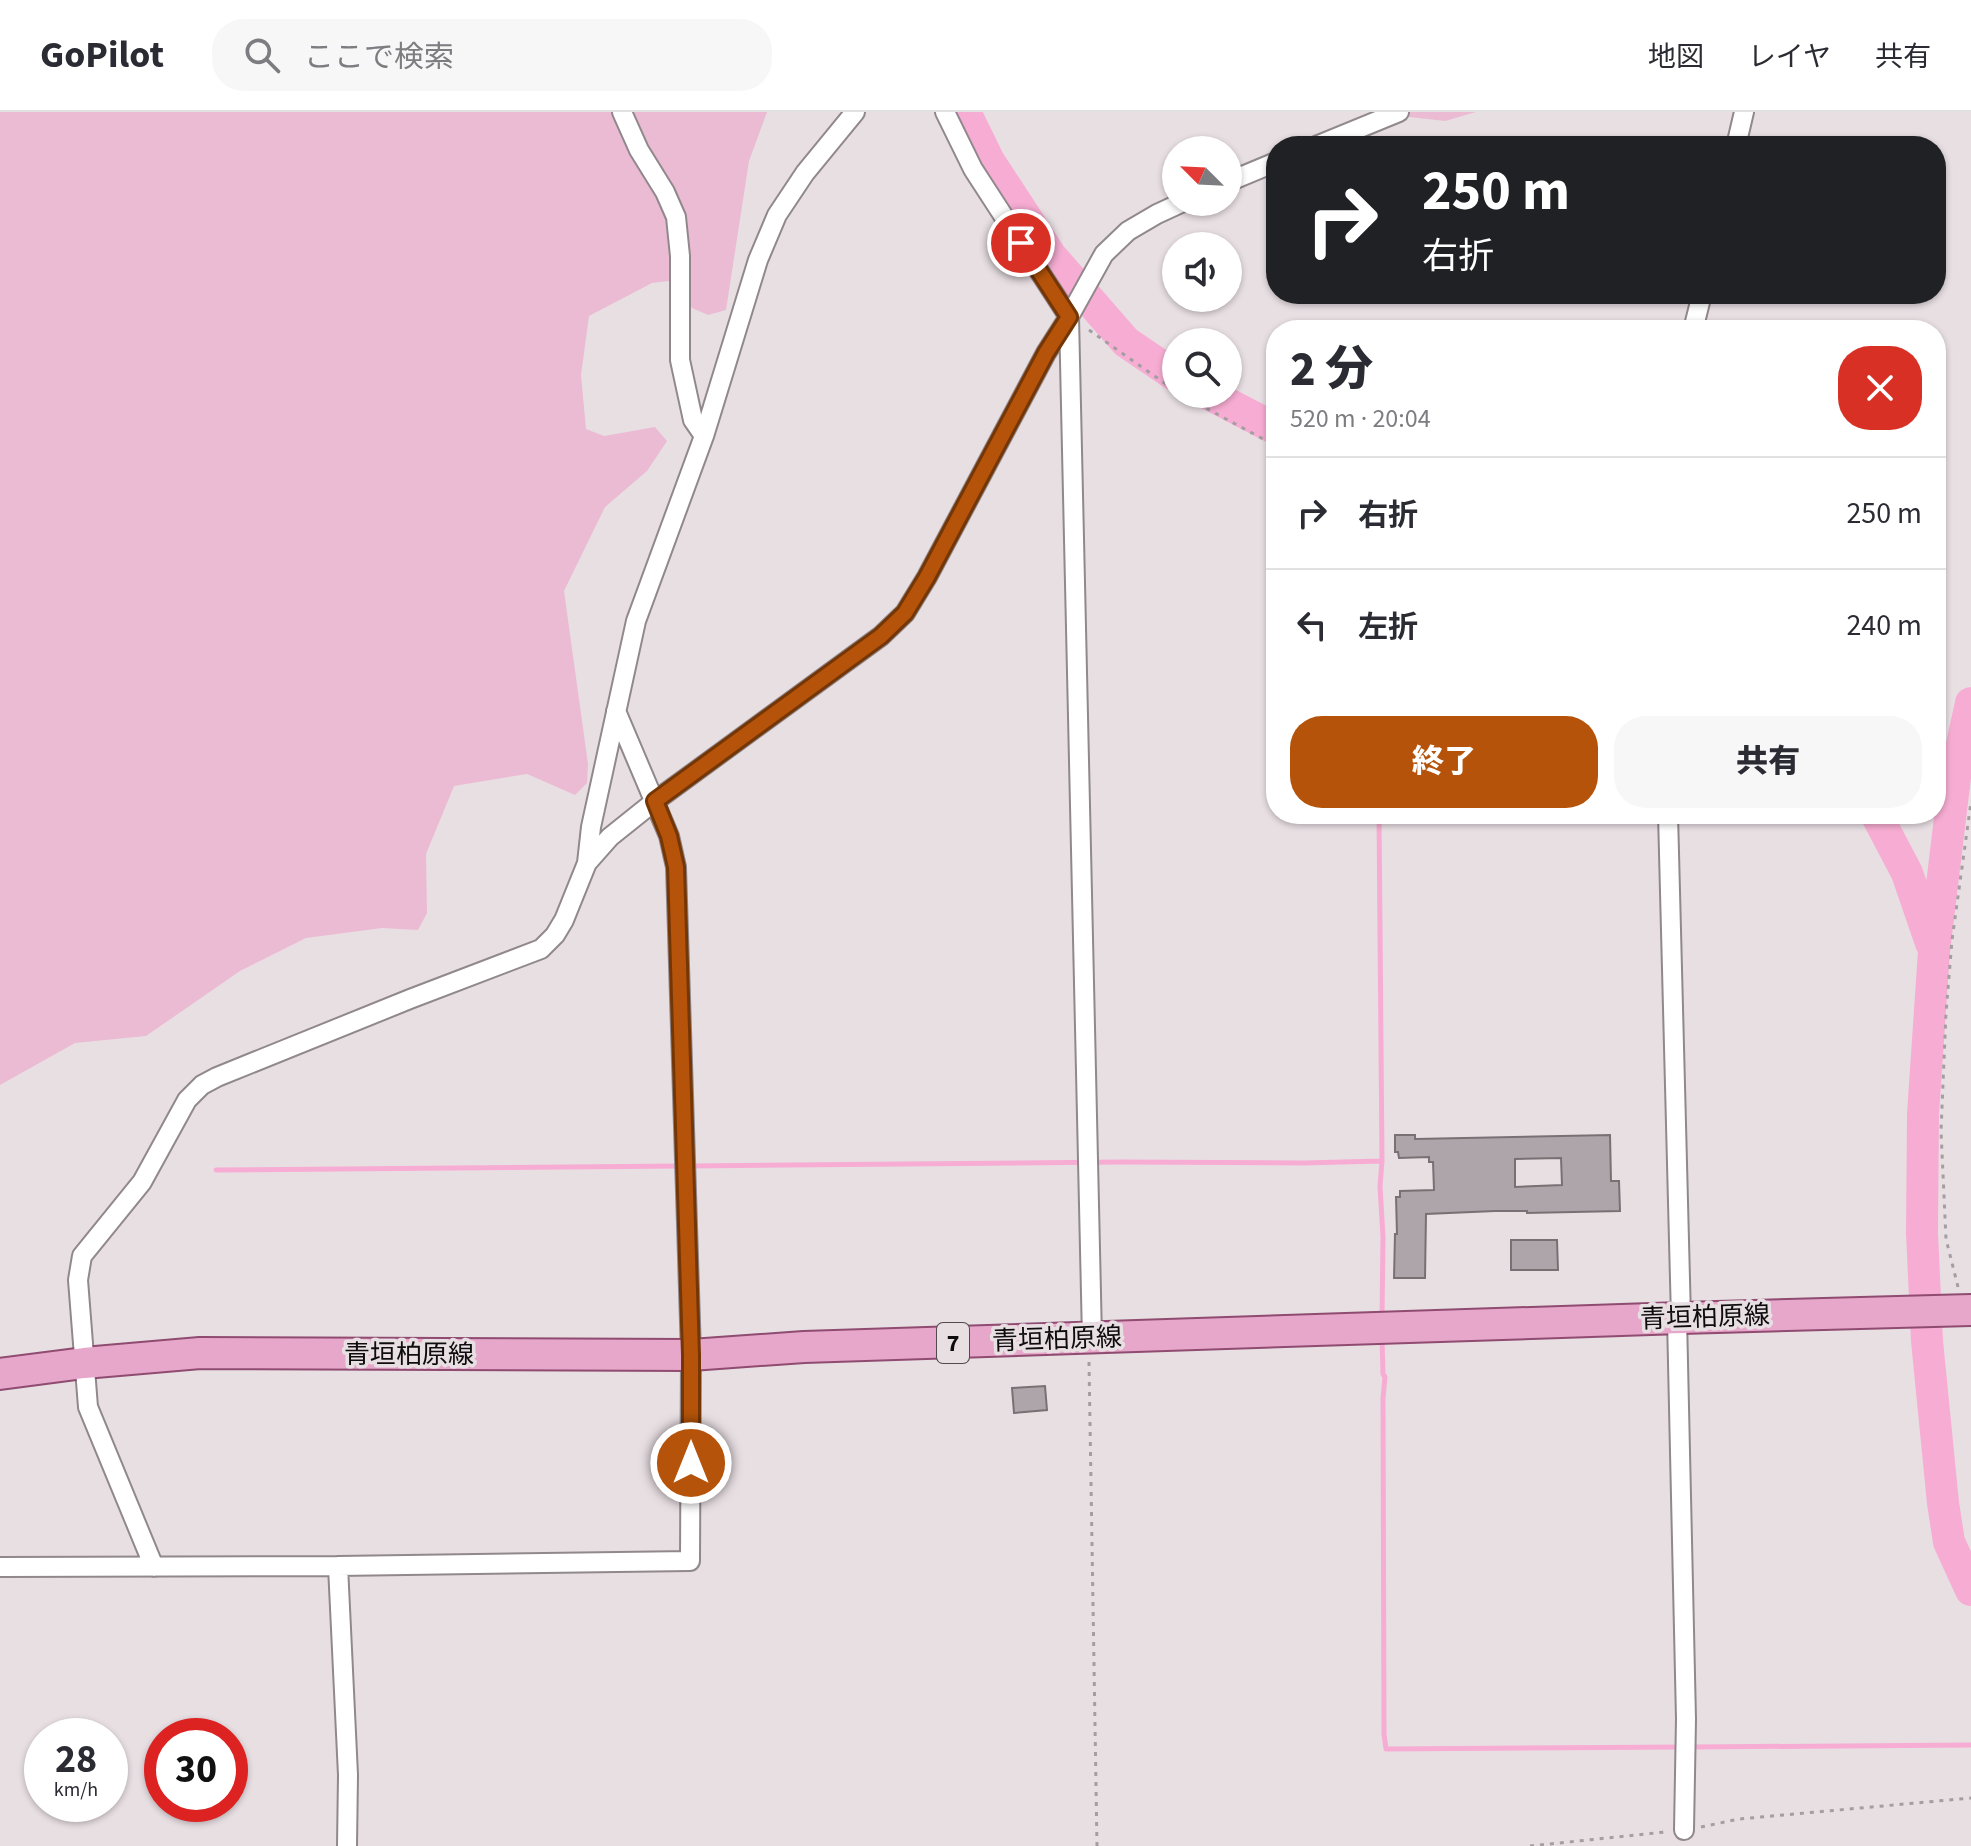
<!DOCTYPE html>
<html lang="ja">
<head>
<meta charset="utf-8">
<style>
  :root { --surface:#fff; --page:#f7f7f7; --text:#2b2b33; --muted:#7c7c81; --line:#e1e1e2; --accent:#b45309 }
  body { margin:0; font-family:"Source Sans 3","Noto Sans JP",sans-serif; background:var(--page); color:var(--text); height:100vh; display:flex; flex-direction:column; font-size:30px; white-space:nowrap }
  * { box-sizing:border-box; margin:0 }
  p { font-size:26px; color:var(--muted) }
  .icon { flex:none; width:44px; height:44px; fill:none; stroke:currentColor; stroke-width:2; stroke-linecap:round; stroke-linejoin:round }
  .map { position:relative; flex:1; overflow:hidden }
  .drawer { position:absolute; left:1266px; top:208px; width:680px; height:504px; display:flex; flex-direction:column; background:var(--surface); border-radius:32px; box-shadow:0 2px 6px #0004 }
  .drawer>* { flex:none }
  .hud { position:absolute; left:1266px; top:24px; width:680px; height:168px; border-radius:32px; box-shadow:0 2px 6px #0004; background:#202124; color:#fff; overflow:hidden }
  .needle { width:52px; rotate:294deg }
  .fabs { position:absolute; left:1162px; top:24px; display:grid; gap:16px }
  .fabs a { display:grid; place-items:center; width:80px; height:80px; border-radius:50%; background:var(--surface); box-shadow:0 2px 6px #0004; font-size:40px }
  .speed { position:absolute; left:24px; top:1606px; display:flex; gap:16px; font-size:40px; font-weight:700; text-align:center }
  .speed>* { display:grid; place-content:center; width:104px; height:104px; border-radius:50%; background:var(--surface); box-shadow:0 2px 6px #0004; line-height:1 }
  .speed small { font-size:20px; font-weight:400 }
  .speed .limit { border:12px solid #d22; background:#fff; color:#111 }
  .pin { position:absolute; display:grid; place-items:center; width:68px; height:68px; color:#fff; margin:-34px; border:4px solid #fff; border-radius:50%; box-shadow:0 2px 8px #0007 }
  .me { position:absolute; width:88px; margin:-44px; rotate:0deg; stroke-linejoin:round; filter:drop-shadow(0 0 6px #0008) }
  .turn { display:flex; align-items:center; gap:28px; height:168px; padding:0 24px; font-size:36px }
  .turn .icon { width:104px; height:104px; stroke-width:2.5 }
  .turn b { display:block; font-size:56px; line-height:68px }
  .round { display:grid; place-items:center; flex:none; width:84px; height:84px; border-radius:32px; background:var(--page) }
  .head { display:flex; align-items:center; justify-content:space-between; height:136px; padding:0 24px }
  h1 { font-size:48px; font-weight:800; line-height:60px }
  .cta { display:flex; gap:16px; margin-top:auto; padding:16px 24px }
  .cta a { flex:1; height:92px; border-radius:32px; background:var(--accent); color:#fff; font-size:32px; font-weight:800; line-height:92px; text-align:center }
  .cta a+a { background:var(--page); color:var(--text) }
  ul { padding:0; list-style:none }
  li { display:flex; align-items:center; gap:24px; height:112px; padding:0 24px; border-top:2px solid var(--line) }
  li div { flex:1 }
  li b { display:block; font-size:30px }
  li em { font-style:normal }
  header { display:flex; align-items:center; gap:48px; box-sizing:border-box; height:112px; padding:0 40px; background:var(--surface); border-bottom:2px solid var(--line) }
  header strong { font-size:38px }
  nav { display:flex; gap:44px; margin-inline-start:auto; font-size:28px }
  .search { width:560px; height:72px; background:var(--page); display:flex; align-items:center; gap:20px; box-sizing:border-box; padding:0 28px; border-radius:32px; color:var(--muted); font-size:30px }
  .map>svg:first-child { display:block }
  .green { fill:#ebbbd3 }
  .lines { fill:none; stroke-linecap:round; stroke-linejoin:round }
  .stream { stroke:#f7add3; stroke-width:5 }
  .river { stroke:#f7add3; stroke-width:32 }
  .building { fill:#ada5a9; stroke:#787174; stroke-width:2; fill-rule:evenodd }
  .street-casing { stroke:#90888c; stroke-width:22 }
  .primary-casing { stroke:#8f4b70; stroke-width:34 }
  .path { stroke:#a59ea1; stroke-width:3; stroke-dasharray:4 6; stroke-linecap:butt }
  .street { stroke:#fff; stroke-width:18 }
  .primary { stroke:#e6a7ca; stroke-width:30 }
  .route-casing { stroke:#753606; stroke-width:20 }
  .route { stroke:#b45309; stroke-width:14 }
  .labels { text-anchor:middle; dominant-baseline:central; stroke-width:7; stroke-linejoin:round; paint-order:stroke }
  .shield { fill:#e8dfe3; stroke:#4f4b4d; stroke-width:2 }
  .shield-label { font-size:24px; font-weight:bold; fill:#0e0c0d }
  .street-label { font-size:26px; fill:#0e0c0d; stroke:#e8dfe3 }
</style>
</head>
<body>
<header>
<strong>GoPilot</strong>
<div class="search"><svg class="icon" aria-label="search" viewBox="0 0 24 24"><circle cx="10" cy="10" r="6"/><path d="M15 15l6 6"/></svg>ここで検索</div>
<nav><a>地図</a><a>レイヤ</a><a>共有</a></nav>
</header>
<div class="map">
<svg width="1971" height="1734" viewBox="0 0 1971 1734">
  <rect width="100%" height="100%" fill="#e8dfe3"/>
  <path class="green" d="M0,0H767L749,49L726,198L708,203L692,196L684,181L669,169L652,171L589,204L581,263L586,317L604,324L655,315L667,329L647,359L605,395L564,479L588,652L587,671L575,683L527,662L454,674L426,742L427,801L418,818L382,816L306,826L240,859L146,924L75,931L0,973Z
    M1405,0H1476L1445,9L1409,5Z"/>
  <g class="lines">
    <path class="stream" d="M1379,702L1382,1049L1380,1074L1383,1125L1382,1205
      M691,1054L1121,1050L1304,1051L1382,1049
      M216,1058L681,1054
      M1382,1227L1383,1262L1385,1265L1383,1286L1384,1622L1386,1637L1681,1635
      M1691,1635L1971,1633"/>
    <path class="river" d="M965,0L989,49L1051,144L1126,230L1176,264
      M1209,282L1276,317
      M1971,591L1955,665L1934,839L1923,1002L1922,1121L1927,1229L1943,1391L1949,1430L1971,1478
      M1876,702L1907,761L1931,831"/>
  </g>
  <path class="building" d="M1395,1023H1415V1027L1610,1023L1611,1069H1619L1620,1099L1527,1101V1099H1495L1426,1102L1425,1166H1394L1395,1122H1397L1396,1085H1400V1079L1434,1078L1433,1050H1429V1045L1399,1046L1398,1040H1395ZM1561,1046L1562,1073L1515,1075V1047Z
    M1511,1128H1557L1558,1158H1511Z
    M1045,1274L1047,1298L1014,1301L1012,1276Z"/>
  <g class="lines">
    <g class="street-casing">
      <path id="street" d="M622,0L639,38L665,80L676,105L680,144V248L693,308L704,324
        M945,0L973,57L1069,205L1092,1226
        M1316,34L1399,0
        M1736,34L1744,0
        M1228,70L1276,50
        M1693,218L1702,182
        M1668,702L1681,1206
        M587,751L591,715L636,509L704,324L758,148L777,103L805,61L855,0
        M1677,1206L1686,1607L1684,1718
        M338,1454L348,1663L347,1734
        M0,1455L338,1454L690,1449L691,1243L676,755L669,724L616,599
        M154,1455L88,1295L78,1168L82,1144L142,1070L187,988L202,973L217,965L410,887L541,837L555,823L564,808L587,751L610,725L655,689L881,524L905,501L927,465L1046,241L1069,205L1104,142L1128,119L1157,102L1183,90"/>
    </g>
    <g class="primary-casing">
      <path id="primary" d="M0,1262L84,1251L200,1241L691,1243L804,1235L1681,1206L1971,1198"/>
    </g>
    <path class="path" d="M1089,218L1176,279
      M1180,282L1276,334
      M1958,1175L1946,1127L1941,1019L1946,901L1952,828L1971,690
      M1089,1250L1097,1734
      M1701,1715L1739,1707L1971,1686
      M1530,1734L1665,1720"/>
    <use href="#street" class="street"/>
    <use href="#primary" class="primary"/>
  </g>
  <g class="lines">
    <g class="route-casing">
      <path id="route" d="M691,1351V1243L676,755L669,724L655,689L881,524L905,501L927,465L1046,241L1069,205L1021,131"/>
    </g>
    <use href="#route" class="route"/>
  </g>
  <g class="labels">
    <rect class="shield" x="937" y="1211" width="32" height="40" rx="6"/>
    <g class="shield-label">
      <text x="953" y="1231">7</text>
    </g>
    <g class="street-label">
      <text transform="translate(1705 1205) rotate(-2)">青垣柏原線</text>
      <text transform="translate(1057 1227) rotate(-2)">青垣柏原線</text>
      <text x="409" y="1242">青垣柏原線</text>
    </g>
  </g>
</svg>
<div class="fabs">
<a><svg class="needle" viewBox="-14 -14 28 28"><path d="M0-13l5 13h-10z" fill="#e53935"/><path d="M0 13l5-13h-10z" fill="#7c7c81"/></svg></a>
<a><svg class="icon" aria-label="sound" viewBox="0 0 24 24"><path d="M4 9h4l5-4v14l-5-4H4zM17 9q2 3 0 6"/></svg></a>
<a><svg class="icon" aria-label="search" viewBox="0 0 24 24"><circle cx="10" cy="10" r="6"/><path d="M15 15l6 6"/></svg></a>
</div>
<div class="speed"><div>28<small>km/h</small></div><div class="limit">30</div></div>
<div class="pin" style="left:1021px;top:131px;background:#d93025"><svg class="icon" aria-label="arrive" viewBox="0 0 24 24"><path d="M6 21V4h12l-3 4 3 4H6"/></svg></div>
<svg class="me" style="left:691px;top:1351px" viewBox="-20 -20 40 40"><circle r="17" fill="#b45309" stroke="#fff" stroke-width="3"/><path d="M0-11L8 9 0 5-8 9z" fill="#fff"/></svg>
<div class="hud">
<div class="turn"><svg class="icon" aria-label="right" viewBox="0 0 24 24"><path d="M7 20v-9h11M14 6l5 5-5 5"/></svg><div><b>250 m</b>右折</div></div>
</div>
<section class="drawer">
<div class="head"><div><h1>2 分</h1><p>520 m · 20:04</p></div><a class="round" style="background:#d93025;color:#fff"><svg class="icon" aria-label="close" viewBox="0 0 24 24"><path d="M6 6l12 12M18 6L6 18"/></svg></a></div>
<ul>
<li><svg class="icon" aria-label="right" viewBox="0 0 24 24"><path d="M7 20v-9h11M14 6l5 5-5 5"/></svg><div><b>右折</b></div><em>250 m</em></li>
<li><svg class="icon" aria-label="left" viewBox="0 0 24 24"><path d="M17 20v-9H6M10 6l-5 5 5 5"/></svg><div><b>左折</b></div><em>240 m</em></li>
</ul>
<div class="cta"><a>終了</a><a>共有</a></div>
</section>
</div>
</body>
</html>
